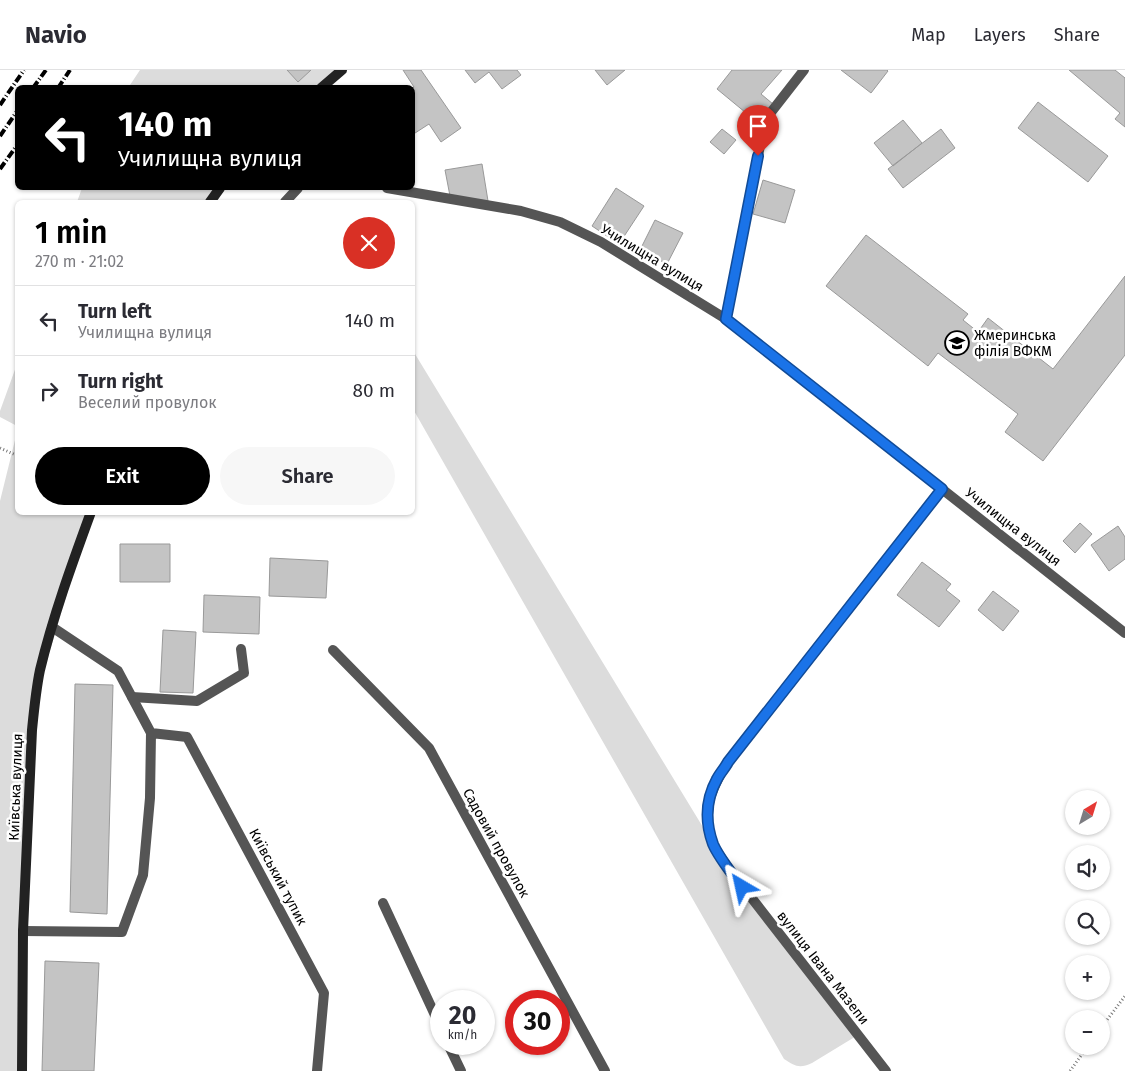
<!DOCTYPE html>
<html lang="en">
<head>
<meta charset="utf-8">
<style>
  :root { --surface:#fff; --page:#f7f7f7; --text:#2b2b33; --muted:#7c7c81; --line:#e1e1e2; --accent:#000 }
  body { margin:0; font-family:"Fira Sans",sans-serif; background:var(--page); color:var(--text); height:100vh; display:flex; flex-direction:column; font-size:19px; white-space:nowrap }
  * { box-sizing:border-box; margin:0 }
  p { font-size:16px; color:var(--muted) }
  .icon { flex:none; width:28px; height:28px; fill:none; stroke:currentColor; stroke-width:2; stroke-linecap:round; stroke-linejoin:round }
  .map { position:relative; flex:1; overflow:hidden }
  .drawer { position:absolute; left:15px; top:130px; width:400px; height:315px; display:flex; flex-direction:column; background:var(--surface); border-radius:8px; box-shadow:0 1px 4px #0004 }
  .drawer>* { flex:none }
  .top-card { position:absolute; left:15px; top:15px; width:400px; height:105px; border-radius:8px; box-shadow:0 1px 4px #0004; background:#000; color:#fff; overflow:hidden }
  .needle { width:32px; rotate:38deg }
  .tools { position:absolute; left:1065px; top:720px; display:grid; gap:10px }
  .tools a { display:grid; place-items:center; width:45px; height:45px; border-radius:50%; background:var(--surface); box-shadow:0 1px 4px #0004; font-size:25px }
  .speed { position:absolute; left:430px; top:920px; display:flex; gap:10px; font-size:25px; font-weight:700; text-align:center }
  .speed>* { display:grid; place-content:center; width:65px; height:65px; border-radius:50%; background:var(--surface); box-shadow:0 1px 4px #0004; line-height:1 }
  .speed small { font-size:12px; font-weight:400 }
  .speed .limit { border:8px solid #d22; background:#fff; color:#111 }
  .pin { position:absolute; display:grid; place-items:center; width:42px; height:42px; color:#fff; margin:-51px -21px; border-radius:50% 50% 50% 0; rotate:-45deg; box-shadow:0 0 5px #0007 }
  .pin .icon { rotate:45deg }
  .me { position:absolute; width:55px; margin:-28px; rotate:324deg; stroke-linejoin:round; filter:drop-shadow(0 0 4px #0008) }
  .turn { display:flex; align-items:center; gap:18px; height:105px; padding:0 20px; font-size:22px }
  .turn .icon { width:65px; height:65px; stroke-width:2.5 }
  .turn b { display:block; font-size:35px; line-height:42px }
  .round { display:grid; place-items:center; flex:none; width:52px; height:52px; border-radius:26px; background:var(--page) }
  .headline { display:flex; align-items:center; justify-content:space-between; height:85px; padding:0 20px }
  h1 { font-size:30px; font-weight:600; line-height:38px; color:var(--accent) }
  .button { display:flex; gap:10px; margin-top:auto; padding:10px 20px }
  .button a { flex:1; height:58px; border-radius:30px; background:var(--accent); color:#fff; font-size:20px; font-weight:600; line-height:58px; text-align:center }
  .button a+a { background:var(--page); color:var(--text) }
  ul { padding:0; list-style:none }
  li { display:flex; align-items:center; gap:15px; height:70px; padding:0 20px; border-top:1px solid var(--line) }
  li div { flex:1 }
  li b { display:block; font-size:19px }
  li em { font-style:normal }
  header { display:flex; align-items:center; gap:30px; box-sizing:border-box; height:70px; padding:0 25px; background:var(--surface); border-bottom:1px solid var(--line) }
  header strong { font-size:24px }
  nav { display:flex; gap:28px; margin-inline-start:auto; font-size:18px }
  .map>svg:first-child { display:block }
  .green { fill:#dcdcdc }
  .building { fill:#c4c4c4; stroke:#999 }
  .lines { fill:none; stroke-linecap:round; stroke-linejoin:round }
  .path { stroke:#777; stroke-width:3; stroke-dasharray:1 2.5; stroke-linecap:butt }
  .lane { stroke:#555; stroke-width:10 }
  .street { stroke:#555; stroke-width:10 }
  .secondary { stroke:#222; stroke-width:10 }
  .rail { stroke:#000; stroke-width:4; stroke-dasharray:8 2.5 1 2.5; stroke-linecap:butt }
  .route-casing { stroke:#114b97; stroke-width:12 }
  .route { stroke:#1a73e8; stroke-width:9 }
  .labels { text-anchor:middle; dominant-baseline:central; stroke-width:5; stroke-linejoin:round; paint-order:stroke }
  .street-label { font-size:14px; fill:#000; stroke:#fff }
  .poi-label { font-size:14px; fill:#000; stroke:#fff; text-anchor:start }
</style>
</head>
<body>
<header>
<strong>Navio</strong>
<nav><a>Map</a><a>Layers</a><a>Share</a></nav>
</header>
<div class="map">
<svg width="1125" height="1001" viewBox="0 0 1125 1001">
  <rect width="100%" height="100%" fill="#fff"/>
  <path class="green" d="M140,0H342L321,17L128,18Z
    M82,118H220L210,132H77Z
    M412,279L726,795L858,965L812,993C799,999 795,996 784,989L413,339Z
    M17,294V356L0,347V341Z
    M17,362L18,442L91,443L35,631L22,1001H0V431Z"/>
  <path class="building" d="M287,0H311L298,12Z
    M403,0H421L461,58L441,72L429,54L412,65V18L414,17Z
    M465,0H517L521,5L502,19L489,2L475,13Z
    M595,0H625L607,15Z
    M732,0H782L761,24L773,34L757,52L717,19Z
    M841,0H887L888,1L871,23Z
    M1069,0H1115L1125,8V57L1115,49L1120,43Z
    M1038,32L1108,86L1088,112L1018,58Z
    M903,50L922,73L893,96L874,73Z
    M722,59L736,70L724,84L710,72Z
    M941,59L955,78L903,118L888,99Z
    M482,94L488,131L450,126L445,100Z
    M763,110L795,120L785,153L753,144Z
    M616,118L644,136L619,174L592,156Z
    M655,150L683,163L667,194L640,180Z
    M866,165L968,244L963,250L978,262L988,248L1053,299L1125,206V285L1043,391L1005,362L1018,344L938,283L928,296L826,216Z
    M1080,453L1092,464L1075,483L1063,471Z
    M1118,456L1125,467V489L1109,501L1091,475Z
    M120,474H170V512H120Z
    M270,488L328,491L326,528L269,526Z
    M922,492L951,514L946,520L960,531L939,557L897,525Z
    M993,521L1019,541L1003,561L978,540Z
    M204,525L260,527L259,564L203,562Z
    M163,560L196,562L193,623L160,622Z
    M75,614L113,615L107,844L70,842Z
    M45,891L99,893L94,1001H42Z"/>
  <g class="lines">
    <path class="path" d="M0,378L18,386
      M1101,958L1125,926
      M1070,1001L1088,976"/>
    <path class="lane" d="M285,132L298,118
      M132,627L197,631L244,603L241,579"/>
    <path class="street" d="M387,118L521,141L560,152L601,172L726,249L1125,563
      M726,249L765,50L804,0
      M333,580L429,678L605,1001
      M151,663L187,667L324,923L317,1001
      M383,833L441,958
      M23,861L122,862L143,805L150,728L151,663L118,601L52,557
      M448,974L461,1001
      M886,1001L726,795C722,788 716,781 713,774C701,742 710,720 728,692L942,419"/>
    <path class="secondary" d="M321,18L342,0
      M210,132L220,118
      M22,1001L23,861L32,660C34,640 36,619 40,600C53,546 72,494 91,442"/>
    <path class="rail" d="M33,18L46,0
      M58,18L70,0
      M0,35L24,0
      M0,66L18,40
      M0,99L18,74"/>
  </g>
  <g class="lines">
    <g class="route-casing">
      <path id="route" d="M742,817C733,805 719,788 713,774C705,752 706,729 717,709C720,703 725,698 728,692L942,419L726,249L758,86"/>
    </g>
    <use href="#route" class="route"/>
  </g>
  <defs>
    <g id="university-ring" transform="scale(1.25)"><circle r="9.5" fill="#fff" stroke="#000" stroke-width="1.5"/><path d="M0-5L7-2L0 1L-7-2ZM-4 1L0 2.5L4 1V4Q0 6-4 4Z" fill="#000"/></g>
  </defs>
  <g fill-rule="evenodd">
    <use href="#university-ring" x="957" y="273"/>
  </g>
  <g class="labels">
    <g class="street-label">
      <text transform="translate(652 188) rotate(31)">Училищна вулиця</text>
      <text transform="translate(1013 457) rotate(38)">Училищна вулиця</text>
      <text transform="translate(16 717) rotate(-88)">Київська вулиця</text>
      <text transform="translate(496 773) rotate(61)">Садовий провулок</text>
      <text transform="translate(278 807) rotate(62)">Київський тупик</text>
      <text transform="translate(823 898) rotate(52)">вулиця Івана Мазепи</text>
    </g>
    <g class="poi-label">
      <text x="974" y="265">Жмеринська<tspan x="974" dy="16">філія ВФКМ</tspan></text>
    </g>
  </g>
</svg>
<div class="tools">
<a><svg class="needle" viewBox="-14 -14 28 28"><path d="M0-13l5 13h-10z" fill="#e53935"/><path d="M0 13l5-13h-10z" fill="#7c7c81"/></svg></a>
<a><svg class="icon" aria-label="sound" viewBox="0 0 24 24"><path d="M4 9h4l5-4v14l-5-4H4zM17 9q2 3 0 6"/></svg></a>
<a><svg class="icon" aria-label="search" viewBox="0 0 24 24"><circle cx="10" cy="10" r="6"/><path d="M15 15l6 6"/></svg></a>
<a>+</a>
<a>−</a>
</div>
<div class="speed"><div>20<small>km/h</small></div><div class="limit">30</div></div>
<div class="pin" style="left:758px;top:86px;background:#d93025"><svg class="icon" aria-label="arrive" viewBox="0 0 24 24"><path d="M6 21V4h12l-3 4 3 4H6"/></svg></div>
<svg class="me" style="left:742px;top:817px" viewBox="-20 -20 40 40"><path d="M0-17L14 15 0 8-14 15z" fill="#1a73e8" stroke="#fff" stroke-width="4"/></svg>
<div class="top-card">
<div class="turn"><svg class="icon" aria-label="left" viewBox="0 0 24 24"><path d="M17 20v-9H6M10 6l-5 5 5 5"/></svg><div><b>140 m</b>Училищна вулиця</div></div>
</div>
<section class="drawer">
<div class="headline"><div><h1>1 min</h1><p>270 m · 21:02</p></div><a class="round" style="background:#d93025;color:#fff"><svg class="icon" aria-label="close" viewBox="0 0 24 24"><path d="M6 6l12 12M18 6L6 18"/></svg></a></div>
<ul>
<li><svg class="icon" aria-label="left" viewBox="0 0 24 24"><path d="M17 20v-9H6M10 6l-5 5 5 5"/></svg><div><b>Turn left</b><p>Училищна вулиця</p></div><em>140 m</em></li>
<li><svg class="icon" aria-label="right" viewBox="0 0 24 24"><path d="M7 20v-9h11M14 6l5 5-5 5"/></svg><div><b>Turn right</b><p>Веселий провулок</p></div><em>80 m</em></li>
</ul>
<div class="button"><a>Exit</a><a>Share</a></div>
</section>
</div>
</body>
</html>
